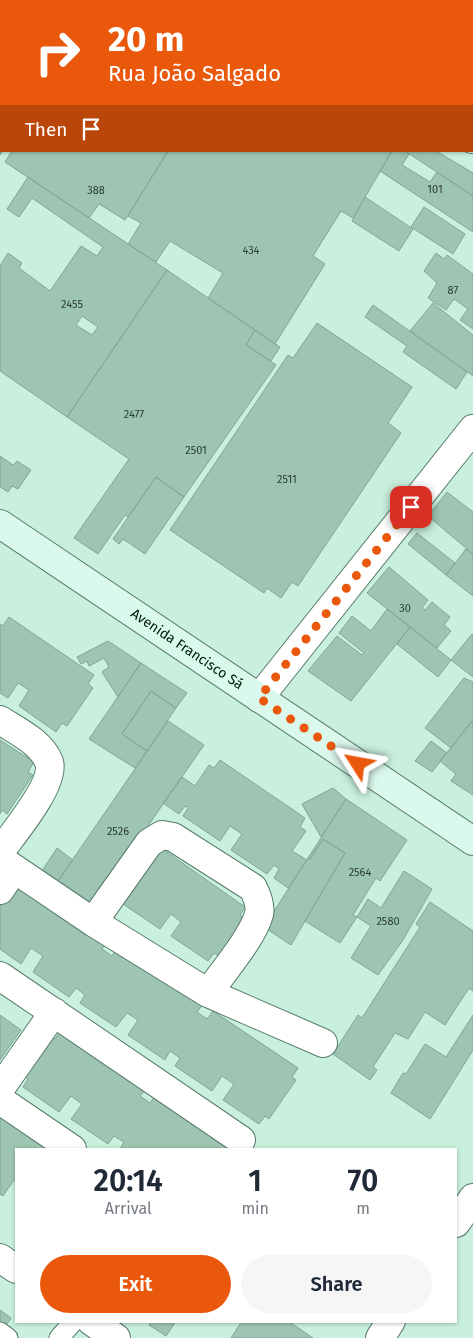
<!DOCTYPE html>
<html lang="en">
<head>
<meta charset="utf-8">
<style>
  :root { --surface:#fff; --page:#f6f6f7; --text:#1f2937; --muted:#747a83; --accent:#ea580c }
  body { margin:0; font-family:"Fira Sans",sans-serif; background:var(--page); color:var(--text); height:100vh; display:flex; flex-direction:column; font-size:19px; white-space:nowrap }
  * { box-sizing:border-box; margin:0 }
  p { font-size:16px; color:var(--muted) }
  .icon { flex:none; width:28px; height:28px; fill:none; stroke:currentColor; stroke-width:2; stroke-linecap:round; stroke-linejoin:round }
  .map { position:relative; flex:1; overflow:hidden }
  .side { position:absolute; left:15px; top:1148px; width:442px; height:175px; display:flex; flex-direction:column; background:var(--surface); border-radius:0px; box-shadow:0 1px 4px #0004 }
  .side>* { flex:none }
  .top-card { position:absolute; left:0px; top:0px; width:474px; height:152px; box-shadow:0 1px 4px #0004; background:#ea580c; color:#fff; overflow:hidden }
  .pin { position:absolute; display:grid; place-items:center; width:42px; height:42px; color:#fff; margin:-21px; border-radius:10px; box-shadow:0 2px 8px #0006 }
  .me { position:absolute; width:55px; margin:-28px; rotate:304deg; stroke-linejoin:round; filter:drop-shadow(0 0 4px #0008) }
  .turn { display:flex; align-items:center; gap:18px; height:105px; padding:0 25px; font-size:22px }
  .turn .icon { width:65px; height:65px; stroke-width:2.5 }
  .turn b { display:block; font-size:35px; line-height:42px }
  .then { display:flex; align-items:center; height:48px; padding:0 25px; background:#0003; gap:10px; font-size:19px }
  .eta { display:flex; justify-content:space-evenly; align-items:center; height:85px; text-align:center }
  .eta b { font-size:30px; font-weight:600; line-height:35px }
  .primary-button { display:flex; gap:10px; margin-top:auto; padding:10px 25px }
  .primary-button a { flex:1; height:58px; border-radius:30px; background:var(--accent); color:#fff; font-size:20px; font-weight:600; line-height:58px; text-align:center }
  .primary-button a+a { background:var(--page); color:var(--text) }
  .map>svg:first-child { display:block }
  .building { fill:#9ec5b2; stroke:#80a694; fill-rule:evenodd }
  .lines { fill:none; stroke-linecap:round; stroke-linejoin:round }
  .service-casing { stroke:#567b6a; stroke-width:21 }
  .minor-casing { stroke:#567b6a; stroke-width:30 }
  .secondary-casing { stroke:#567b6a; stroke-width:30 }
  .service { stroke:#fff; stroke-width:19 }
  .minor { stroke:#fff; stroke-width:28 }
  .secondary { stroke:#dbf8ec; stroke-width:28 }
  .route { stroke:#ea580c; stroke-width:9; stroke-dasharray:0 16.2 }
  .labels { text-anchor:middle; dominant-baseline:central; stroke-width:5; stroke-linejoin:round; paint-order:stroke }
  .number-label { font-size:11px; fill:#2a3f36 }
  .street-label { font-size:14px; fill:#04120c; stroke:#d5fde9 }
</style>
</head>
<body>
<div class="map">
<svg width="473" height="1338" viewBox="0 0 473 1338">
  <rect width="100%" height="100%" fill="#c8f0dc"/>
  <path class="building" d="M11,0H111L10,1Z
    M120,0H181L183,1H119Z
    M1,13V151H3L0,155Z
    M12,151H168L125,220L99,204L89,218L5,162Z
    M168,151H392L353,218L341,211L313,256L325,264L275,344L208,298L223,273L170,241L156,262L128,244L141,223L128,216Z
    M392,151H405L409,154L402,165L430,182L437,172L473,196V232L380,171Z
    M405,151H436L473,173V196Z
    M28,177L167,270L67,417L0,371V266L8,253L22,263L19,268L50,291L81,246L97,256L103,247L32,198L19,217L7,209ZM82,316L98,327L92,335L76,325Z
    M365,197L413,229L399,251L352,221Z
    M424,207L465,234L453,254L411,227Z
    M436,253L444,259L447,255L473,274V329L460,320L468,309L454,299L446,310L428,298L437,283L424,271Z
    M167,270L255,330L246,345L276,365L184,497L156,477L128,517L125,515L98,554L74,538L129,459L67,417Z
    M433,303L473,335V376L410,331Z
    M373,305L467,372L456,389L403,352L407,346L365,317Z
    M317,323L412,387L388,423L401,433L298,586L292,582L281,598L267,588L264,593L170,530L288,355L293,358Z
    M255,330L280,347L271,361L246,345Z
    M0,456L13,465L17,461L31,470L18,489L12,486L8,492L0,487Z
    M156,477L184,497L145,554L123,539L119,544L113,539Z
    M447,492L473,512V554L428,516Z
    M417,533L455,563L446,575L408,544Z
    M466,549L473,555V596L446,575Z
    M389,567L428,600L422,608L425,610L432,602L450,617L444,625L451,631L437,648L367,593Z
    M387,609L410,627L351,701L308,671L337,636L362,655L364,653L339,633L352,616L371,631Z
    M9,617L94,675L88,684L93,688L67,726L62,723L56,732L19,706L29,690L18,683L8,698L0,693V624L3,626Z
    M410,627L451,660L438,677L397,644Z
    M472,634L473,635V677L451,660Z
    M108,641L141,663L118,697L102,672L109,667L104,658L89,666L87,661L81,664L77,657Z
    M141,663L187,693L176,708L151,691L122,734L147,751L135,768L89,739Z
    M464,678L473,682V720L451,748L425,728Z
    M151,691L176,708L147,751L122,734Z
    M473,720V795L451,781L456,774L440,761Z
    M168,721L204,745L94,904L75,902L53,888Z
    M0,740L34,762L28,772L33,775L7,814L2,810L0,814Z
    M431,741L447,753L432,772L415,761Z
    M220,760L305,818L300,827L306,831L292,851L307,860L288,888L274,878L279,869L274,865L267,874L231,850L242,834L230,826L220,841L183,816L188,808L185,806L179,814L163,803L182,777L195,786L209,765L214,768Z
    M333,788L346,799L321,837L302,804Z
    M346,799L407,840L380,881L376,878L353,915L357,917L340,943L305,921L345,853L323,839L310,859L308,858Z
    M323,839L345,853L291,945L264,927L308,858L310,859Z
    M57,848L73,860L53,888L38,877Z
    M161,848L245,907L240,915L245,919L219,956L214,953L208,961L171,936L181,922L171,914L160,929L123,904Z
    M404,871L432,889L403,940L378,975L351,958L371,926L357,917L368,899L381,908Z
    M22,883L108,940L102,949L112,956L118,946L203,1004L197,1012L207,1019L213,1011L298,1068L292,1077L296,1080L269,1119L265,1116L259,1124L223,1100L234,1084L222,1076L212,1091L175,1066L180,1058L170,1051L165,1060L128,1035L138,1020L127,1013L116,1027L80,1003L85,995L76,988L69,997L33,972L43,956L31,948L21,964L0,949V906L12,888L17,891Z
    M430,902L473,931V991L469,988L445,1025L425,1012L408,1039L395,1033L373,1067L377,1070L370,1080L333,1054L358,1015L362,1018L420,927L416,924Z
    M0,1015L21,1030L0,1060Z
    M473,1015V1050L430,1119L391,1093L403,1073L406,1074L425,1044L446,1057Z
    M61,1030L146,1089L140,1096L150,1103L156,1095L234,1149H120L124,1142L114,1136L108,1144L71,1119L82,1104L71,1096L59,1112L23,1087L28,1079L23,1075L50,1036L55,1039Z
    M0,1115L53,1149H16V1181L14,1180L3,1196L0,1194Z
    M0,1310L11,1318L0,1334Z
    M152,1321H176L166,1336L149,1325Z
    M242,1321H288L313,1338H231Z"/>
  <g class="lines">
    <g class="service-casing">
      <path id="service" d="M0,1332L8,1338
        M59,1338L74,1321"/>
    </g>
    <g class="minor-casing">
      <path id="minor" d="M245,0L247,1
        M472,139H473
        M259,698L473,429
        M0,720C17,731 41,742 49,762C56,783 12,835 0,852
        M0,859L93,922L208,993L323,1043
        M0,890L14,869
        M93,922L149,843L162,835L173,837L253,888C257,896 261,906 259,914C253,937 222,973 208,993
        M0,976L241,1140
        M0,1089L54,1012
        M0,1100L72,1149
        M456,1223L473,1198
        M0,1258L16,1269
        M91,1321L116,1338
        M380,1338L391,1321"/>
    </g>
    <g class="secondary-casing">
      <path id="secondary" d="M0,524L473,841"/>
    </g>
    <use href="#service" class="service"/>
    <use href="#minor" class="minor"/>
    <use href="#secondary" class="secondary"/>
  </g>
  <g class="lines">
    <path class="route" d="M358,764L259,698L411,507"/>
  </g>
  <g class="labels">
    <g class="number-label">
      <text x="435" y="189">101</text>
      <text x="96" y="190">388</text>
      <text x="251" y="250">434</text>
      <text x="453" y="290">87</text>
      <text x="72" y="304">2455</text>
      <text x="134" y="414">2477</text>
      <text x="196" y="450">2501</text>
      <text x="287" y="479">2511</text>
      <text x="405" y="608">30</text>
      <text x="118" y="831">2526</text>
      <text x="360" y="872">2564</text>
      <text x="388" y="921">2580</text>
    </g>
    <g class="street-label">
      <text transform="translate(187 649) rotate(34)">Avenida Francisco Sá</text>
    </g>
  </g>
</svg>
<div class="pin" style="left:411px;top:507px;background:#d93025"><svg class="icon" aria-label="arrive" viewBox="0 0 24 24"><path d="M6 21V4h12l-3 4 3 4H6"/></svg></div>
<svg class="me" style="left:358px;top:764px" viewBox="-20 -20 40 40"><path d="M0-17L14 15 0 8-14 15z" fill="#ea580c" stroke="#fff" stroke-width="4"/></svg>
<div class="top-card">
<div class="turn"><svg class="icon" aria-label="right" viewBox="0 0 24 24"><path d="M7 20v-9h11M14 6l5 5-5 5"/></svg><div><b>20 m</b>Rua João Salgado</div></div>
<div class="then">Then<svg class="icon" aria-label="arrive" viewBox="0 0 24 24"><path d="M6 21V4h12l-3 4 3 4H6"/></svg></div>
</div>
<section class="side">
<div class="eta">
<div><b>20:14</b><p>Arrival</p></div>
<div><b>1</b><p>min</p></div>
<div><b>70</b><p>m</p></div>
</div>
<div class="primary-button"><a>Exit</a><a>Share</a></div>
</section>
</div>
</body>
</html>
